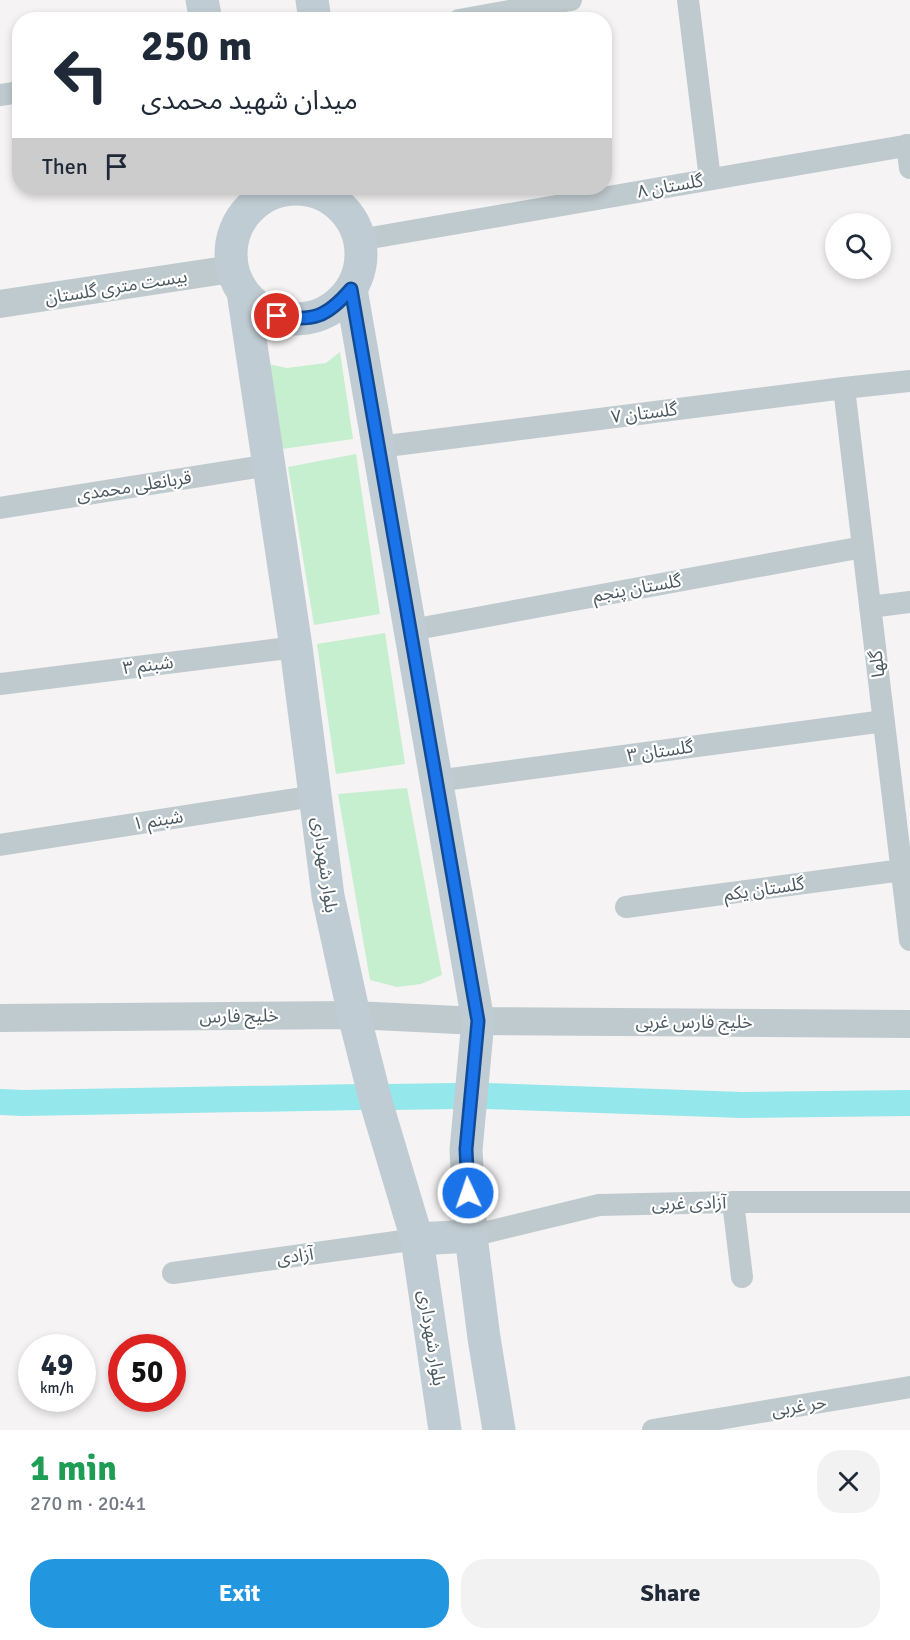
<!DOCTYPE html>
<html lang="en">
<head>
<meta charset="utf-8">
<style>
  :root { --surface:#fff; --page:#f2f2f3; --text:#1f2937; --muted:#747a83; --accent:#2297e0 }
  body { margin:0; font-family:Signika,"Noto Sans Arabic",sans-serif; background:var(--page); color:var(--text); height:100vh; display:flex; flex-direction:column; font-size:22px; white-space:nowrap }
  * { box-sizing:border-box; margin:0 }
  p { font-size:20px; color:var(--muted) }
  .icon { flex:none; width:33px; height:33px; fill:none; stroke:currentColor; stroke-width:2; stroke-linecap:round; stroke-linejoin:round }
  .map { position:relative; height:1430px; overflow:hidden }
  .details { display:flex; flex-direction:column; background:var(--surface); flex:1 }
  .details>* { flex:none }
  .banner { position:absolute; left:12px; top:12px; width:600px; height:183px; border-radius:24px; box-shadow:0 3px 9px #0003; background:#fff; color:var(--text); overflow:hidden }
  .fabs { position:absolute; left:825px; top:213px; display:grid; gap:12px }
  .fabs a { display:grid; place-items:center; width:66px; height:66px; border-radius:50%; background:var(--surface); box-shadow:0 3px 9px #0003; font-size:30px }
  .speed { position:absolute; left:18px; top:1334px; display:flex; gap:12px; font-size:30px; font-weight:700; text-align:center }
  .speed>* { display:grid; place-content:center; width:78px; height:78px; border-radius:50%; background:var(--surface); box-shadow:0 3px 9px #0003; line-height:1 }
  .speed small { font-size:15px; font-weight:400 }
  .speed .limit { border:9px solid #d22; background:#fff; color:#111 }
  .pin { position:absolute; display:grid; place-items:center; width:51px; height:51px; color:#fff; margin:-26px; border:3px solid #fff; border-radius:50%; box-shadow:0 2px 6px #0007 }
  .me { position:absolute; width:66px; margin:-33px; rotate:357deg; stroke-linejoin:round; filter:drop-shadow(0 0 4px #0008) }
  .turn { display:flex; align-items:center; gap:21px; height:126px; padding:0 30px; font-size:27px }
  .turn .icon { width:78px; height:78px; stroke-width:2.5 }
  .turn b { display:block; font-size:42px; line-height:51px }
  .then { display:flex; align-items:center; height:57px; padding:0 30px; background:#0003; gap:12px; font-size:22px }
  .round { display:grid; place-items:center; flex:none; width:63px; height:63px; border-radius:24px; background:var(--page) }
  .overview { display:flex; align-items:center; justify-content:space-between; height:102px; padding:0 30px }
  h1 { font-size:36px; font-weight:800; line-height:45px; color:#1e9e55 }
  .button { display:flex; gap:12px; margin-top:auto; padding:12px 30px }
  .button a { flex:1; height:69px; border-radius:24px; background:var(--accent); color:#fff; font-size:24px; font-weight:800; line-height:69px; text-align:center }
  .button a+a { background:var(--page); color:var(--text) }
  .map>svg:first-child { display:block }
  .green { fill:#c5efce }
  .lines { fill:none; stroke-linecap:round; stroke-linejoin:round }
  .canal { stroke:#94e7ea; stroke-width:26 }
  .minor { stroke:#bfcace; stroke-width:22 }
  .tertiary { stroke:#bfcace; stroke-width:28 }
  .secondary { stroke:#c0ccd3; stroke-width:33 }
  .route-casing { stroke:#114b97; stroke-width:15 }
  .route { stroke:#1a73e8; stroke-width:10 }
  .labels { text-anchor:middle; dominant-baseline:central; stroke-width:4.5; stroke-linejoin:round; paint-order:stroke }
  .street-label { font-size:18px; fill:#4b5a60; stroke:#fff }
</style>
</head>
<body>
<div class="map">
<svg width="910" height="1430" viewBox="0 0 910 1430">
  <rect width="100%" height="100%" fill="#f5f3f3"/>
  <path class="green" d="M340,352L353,439L282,449L268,364L287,368L326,363Z
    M356,454L380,614L314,625L288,467Z
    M385,633L405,764L336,774L317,644Z
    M407,788L442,975L421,984L397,987L370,980L338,794Z"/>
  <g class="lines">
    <path class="canal" d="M486,1096L742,1105L910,1103
      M390,1097L456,1096
      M0,1102L23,1103L360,1097"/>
    <path class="minor" d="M688,0L710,179
      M459,20L571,0
      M0,95L20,92
      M907,145L910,168
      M359,240L910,145
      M844,388L910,940
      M379,447L844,388L910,381
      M0,508L269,465
      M870,607L910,602
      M411,630L863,547
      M0,684L296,647
      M436,781L884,721
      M0,845L315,796
      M626,907L902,870
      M733,1202L742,1277
      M471,1236L599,1205L733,1202H910
      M173,1273L417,1239
      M653,1430L910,1387"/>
    <path class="tertiary" d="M0,304L232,269
      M0,1018L354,1015L478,1021L910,1024"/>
    <path class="secondary" d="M202,0L206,20
      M312,0L315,20
      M231 254a65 65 0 1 1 130 0a65 65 0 1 1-130 0Z
      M351,289L478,1021L466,1150L471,1236L484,1338L499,1430
      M243,292L296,647L328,896L354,1015L376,1102L417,1239L445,1430
      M417,1239L471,1236"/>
  </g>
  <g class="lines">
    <g class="route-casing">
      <path id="route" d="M277,316C313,322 327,317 351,289L478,1021L466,1149L468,1193"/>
    </g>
    <use href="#route" class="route"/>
  </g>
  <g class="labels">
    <g class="street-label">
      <text transform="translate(670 186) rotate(-10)">گلستان ۸</text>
      <text transform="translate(116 287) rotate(-9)">بیست متری گلستان</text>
      <text transform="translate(644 413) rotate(-7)">گلستان ۷</text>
      <text transform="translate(134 486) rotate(-9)">قربانعلی محمدی</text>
      <text transform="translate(637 588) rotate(-10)">گلستان پنجم</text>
      <text transform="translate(877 664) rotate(-97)">گلها</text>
      <text transform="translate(148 665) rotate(-7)">شبنم ۳</text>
      <text transform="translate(660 751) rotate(-8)">گلستان ۳</text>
      <text transform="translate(158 820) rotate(-9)">شبنم ۱</text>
      <text transform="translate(325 865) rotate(82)">بلوار شهرداری</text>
      <text transform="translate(764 889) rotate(-8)">گلستان یکم</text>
      <text transform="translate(239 1016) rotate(-1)">خلیج فارس</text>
      <text x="694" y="1022">خلیج فارس غربی</text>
      <text transform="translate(689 1203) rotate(-1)">آزادی غربی</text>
      <text transform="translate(295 1256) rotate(-8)">آزادی</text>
      <text transform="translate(432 1338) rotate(81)">بلوار شهرداری</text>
      <text transform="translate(799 1406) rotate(-9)">حر غربی</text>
    </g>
  </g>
</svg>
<div class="fabs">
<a><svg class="icon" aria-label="search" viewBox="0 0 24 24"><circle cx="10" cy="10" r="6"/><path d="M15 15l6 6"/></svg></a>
</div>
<div class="speed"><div>49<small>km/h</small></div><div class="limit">50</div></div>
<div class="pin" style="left:277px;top:316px;background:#d93025"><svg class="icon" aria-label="arrive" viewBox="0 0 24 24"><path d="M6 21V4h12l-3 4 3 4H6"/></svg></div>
<svg class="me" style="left:468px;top:1193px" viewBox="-20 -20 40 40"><circle r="17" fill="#1a73e8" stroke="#fff" stroke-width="3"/><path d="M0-11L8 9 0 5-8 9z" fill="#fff"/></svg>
<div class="banner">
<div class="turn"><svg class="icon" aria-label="left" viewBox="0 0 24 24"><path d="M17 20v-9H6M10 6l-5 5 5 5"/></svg><div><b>250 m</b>میدان شهید محمدی</div></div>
<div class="then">Then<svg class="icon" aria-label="arrive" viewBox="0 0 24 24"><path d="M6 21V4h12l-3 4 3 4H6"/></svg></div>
</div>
</div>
<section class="details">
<div class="overview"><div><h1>1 min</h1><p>270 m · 20:41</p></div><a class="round"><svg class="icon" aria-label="close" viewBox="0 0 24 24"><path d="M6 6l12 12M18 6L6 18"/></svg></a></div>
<div class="button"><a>Exit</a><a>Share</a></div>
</section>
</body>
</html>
